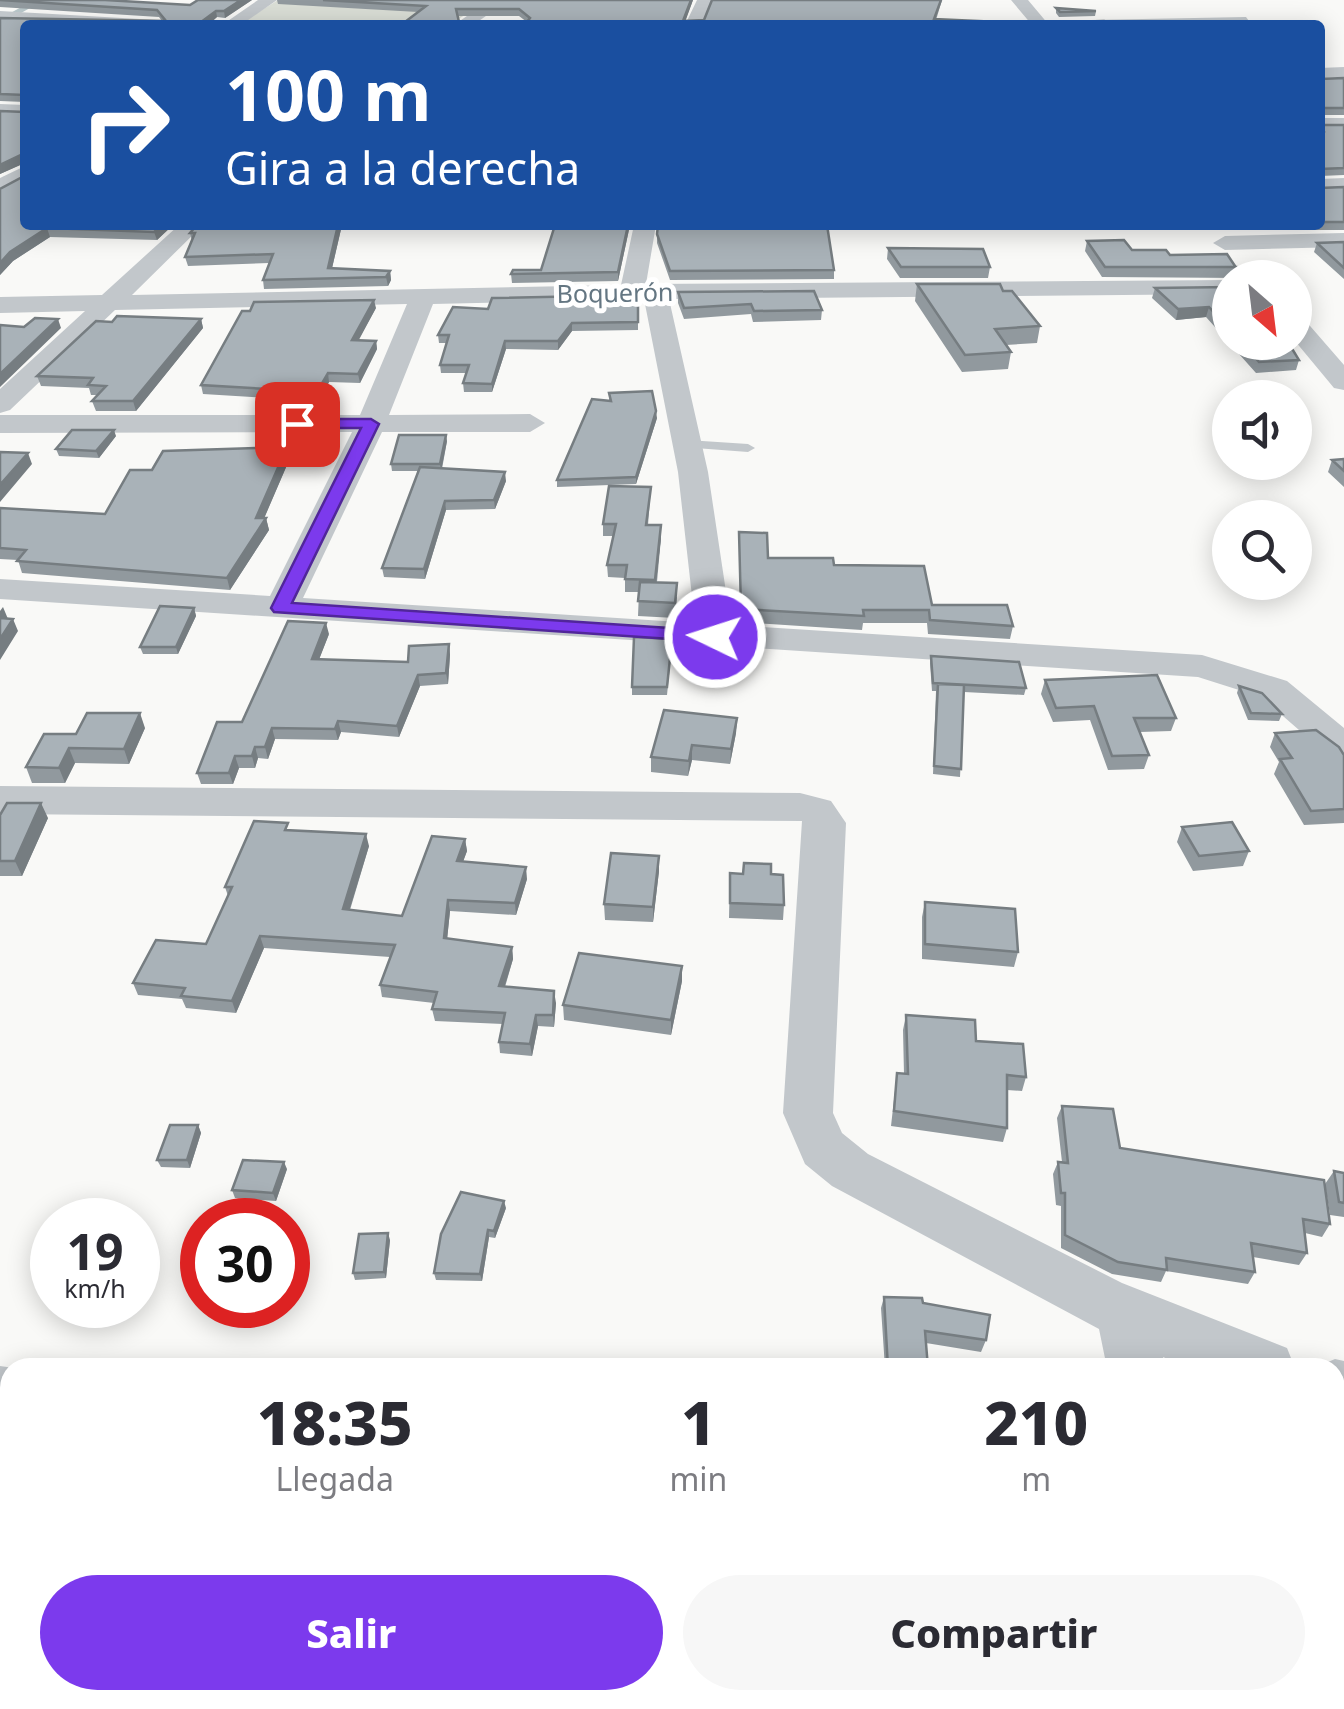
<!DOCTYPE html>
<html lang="es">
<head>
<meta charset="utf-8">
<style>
  :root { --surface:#fff; --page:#f7f7f7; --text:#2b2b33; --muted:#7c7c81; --accent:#7c3aed }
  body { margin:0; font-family:"Noto Sans",sans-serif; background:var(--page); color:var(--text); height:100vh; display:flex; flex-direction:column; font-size:38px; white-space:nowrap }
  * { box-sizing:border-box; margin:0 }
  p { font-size:32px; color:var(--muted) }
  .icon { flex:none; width:55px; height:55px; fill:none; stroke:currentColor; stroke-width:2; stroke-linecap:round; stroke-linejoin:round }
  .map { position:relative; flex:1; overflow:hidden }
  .drawer { position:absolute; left:0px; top:1358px; width:1345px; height:352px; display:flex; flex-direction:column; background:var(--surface); border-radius:30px 30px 0 0; box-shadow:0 5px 25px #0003 }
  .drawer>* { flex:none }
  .hud { position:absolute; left:20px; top:20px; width:1305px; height:210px; border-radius:10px; box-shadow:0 5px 25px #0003; background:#1a4fa0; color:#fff; overflow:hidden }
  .needle { width:65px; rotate:152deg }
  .buttons { position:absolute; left:1212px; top:260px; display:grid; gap:20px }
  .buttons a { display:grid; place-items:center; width:100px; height:100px; border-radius:50%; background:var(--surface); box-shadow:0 5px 25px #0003; font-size:50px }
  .speed { position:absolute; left:30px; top:1198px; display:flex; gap:20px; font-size:50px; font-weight:700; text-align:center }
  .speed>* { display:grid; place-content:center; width:130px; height:130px; border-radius:50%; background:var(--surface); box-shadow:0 5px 25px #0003; line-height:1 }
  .speed small { font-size:25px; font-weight:400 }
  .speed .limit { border:15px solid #d22; background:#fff; color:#111 }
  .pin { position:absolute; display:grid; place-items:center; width:85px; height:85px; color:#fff; margin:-42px; border-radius:20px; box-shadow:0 5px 15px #0006 }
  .me { position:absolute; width:110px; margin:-55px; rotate:274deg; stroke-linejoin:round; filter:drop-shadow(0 0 8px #0008) }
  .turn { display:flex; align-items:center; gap:35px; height:210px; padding:0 40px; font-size:45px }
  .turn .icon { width:130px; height:130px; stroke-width:2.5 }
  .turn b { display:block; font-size:70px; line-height:85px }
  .eta { display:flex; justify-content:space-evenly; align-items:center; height:170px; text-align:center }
  .eta b { font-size:60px; font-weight:800; line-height:70px }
  .action { display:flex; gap:20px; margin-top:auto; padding:20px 40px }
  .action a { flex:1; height:115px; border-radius:60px; background:var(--accent); color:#fff; font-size:40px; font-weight:800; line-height:115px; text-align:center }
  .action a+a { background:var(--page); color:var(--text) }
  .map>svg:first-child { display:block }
  .green { fill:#daded6 }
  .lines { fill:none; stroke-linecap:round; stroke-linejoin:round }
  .stream { stroke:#b8c6c9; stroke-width:5 }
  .service { fill:#c2c7cb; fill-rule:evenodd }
  .minor { fill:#c2c7cb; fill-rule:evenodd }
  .wall { fill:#91999e; fill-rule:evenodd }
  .shaded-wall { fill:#767d81 }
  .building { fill:#a9b2b8; stroke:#767d81; stroke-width:2.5; fill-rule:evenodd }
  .route { fill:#7c3aed; stroke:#51269a; stroke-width:2.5 }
  .labels { text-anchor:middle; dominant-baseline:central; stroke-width:10; stroke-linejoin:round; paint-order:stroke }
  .far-street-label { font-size:25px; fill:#647682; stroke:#fff }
</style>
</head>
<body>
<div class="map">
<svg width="1344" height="1709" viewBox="0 0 1344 1709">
  <rect width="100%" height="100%" fill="#f9f9f7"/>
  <path class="green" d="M278,0L468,13L449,25H238Z"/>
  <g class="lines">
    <path class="stream" d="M14,14L39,0"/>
    <path class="service" d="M1246,17L1249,21L1035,23L1039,21Z
      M687,440L748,444L755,448L748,452L682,447V441Z"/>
    <path class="minor" d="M258,0H277L241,25H222Z
      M490,0H509L473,25H454Z
      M697,0H713L701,25H685Z
      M1011,0H1028L1049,25H1032Z
      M0,11L157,20L165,25L0,21Z
      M1344,67V77L1320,78V68Z
      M0,104L25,105V117L0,116Z
      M1320,118H1344V130H1320Z
      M25,166V181L0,195V178Z
      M1344,178V192L1320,193V179Z
      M179,225H203L132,295L621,285L634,225H656L646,284L1230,280V294L669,299L708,472L731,625L1202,655L1287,681L1344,728V761L1330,757L1261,697L1198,677L0,599V579L270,596L352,432L0,433V415H360L407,304L115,310L10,410L0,413V389L85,311L0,313V297L102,295ZM644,299L678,472L695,623L303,598L382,432H530L545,423L530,414L389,415L433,304Z
      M1344,233V247L1225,250L1213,243L1225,236Z
      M1295,317L1304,319L1344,365V390L1334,388L1295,341Z
      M0,786L800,793L831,801L846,823L833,1113L842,1133L868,1154L1122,1283L1287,1348L1295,1368H1189L1163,1357L1165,1368H1107L1099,1329L832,1186L805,1164L783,1113L802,821L0,814Z
      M1335,1359L1344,1361V1419L1335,1417V1368H1314Z
      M0,1366L14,1368H10V1424H0Z
      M1170,1700H1238L1240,1709H1172Z"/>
  </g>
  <path class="wall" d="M0,0L190,5L252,0L225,18L217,17L208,25H25V102L0,101V18L162,21L159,17L0,7Z
    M277,0H693L685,21L704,20L712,0H942L936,20L401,25L418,12L278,4ZM458,16H519L527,22H459Z
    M1056,8L1096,11L1095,16L1059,17L1056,13Z
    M1344,78V115H1320V79Z
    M0,111L25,112V225H173L157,240L50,237L13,261L0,275V189L24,176V163L0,174Z
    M1320,125H1344V175L1320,176Z
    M1344,187V230H1273L1268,225H1320V188Z
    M197,225H342L332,268L390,271L391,280L388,286L264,289L263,280L269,263L188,266L185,257L192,241L190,233Z
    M630,225L618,281L512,283L511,274L541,270Z
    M657,234L834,270V279L670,280L657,243Z
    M1087,241L1132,250L1170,255L1227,254L1243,278L1102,277L1085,251Z
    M1344,242V279L1314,252L1317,243Z
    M888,248L990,267L988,278H900L887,259Z
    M917,284L1040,326L1037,343L1006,345L1011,352L1008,369L962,372L915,301Z
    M1230,287V342H1288L1299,360L1296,370L1256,373L1206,317L1176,320L1152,298L1155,288Z
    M678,292L822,310L821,320L753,322L751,314L684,319L678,303Z
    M638,295V330L572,331L558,350L506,349L492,392H464L463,383L466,373H441L440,365L446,343H439L438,335L488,309Z
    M376,308L358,340L376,341L377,349L360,383L329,382L319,401L203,394L201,385Z
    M201,319L203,328L136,411H96L92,401L98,395H91L89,388L41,386L37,376L112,322Z
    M609,393L657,418L636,484L557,487V480L610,401Z
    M116,436L99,458L59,456L56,449Z
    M447,441L442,469L506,481L495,509L446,510L425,579L384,577L382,568L418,471H392L391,464Z
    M287,447L290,458L264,518H266L269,530L230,590L22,573L18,560L0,559V508L105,514L152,470Z
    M1344,459V487L1328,472L1332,460Z
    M651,487L648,525L661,538L657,582L677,597L675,618L638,616L639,592H625V578L608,577L607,565L613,536H603V524Z
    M739,532L768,558L834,565L932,605L1013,626L1010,639L928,634L927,623H863L862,630L741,622Z
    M194,608L196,616L178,654H143L140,647Z
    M329,634L319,659L408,662L449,644L450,655L448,684L420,686L399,737L341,732L338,740L275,739L268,759L258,758L255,768H239L233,784H201L197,773L242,722Z
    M672,646L667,695H632V687Z
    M931,656L1026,688L1024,695L964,692L960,777L933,774L936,691H932L930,663Z
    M1045,680L1176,718L1171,731L1140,732L1149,755L1144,769L1108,770L1090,720L1053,722L1041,694Z
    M1239,686L1282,714L1279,721L1248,720L1237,693Z
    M737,718L736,733L730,764L692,760L688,776L651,772V757Z
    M145,728L129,764L75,763L65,783H32L26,767L76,734Z
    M1275,733L1344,755V823L1304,825L1274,774L1279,762L1270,747Z
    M0,815L48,818L22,876H0Z
    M1182,827L1249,851L1243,866L1193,871L1177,842Z
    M290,831L369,846L350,910L402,916L465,839L467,851L463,861L527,879L516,915L450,911L447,939L512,947L513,959L505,987L556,1003L554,1027L538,1026L532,1056L500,1053L499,1042L503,1024L435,1021L432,1009L434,1003L382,997L380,985L390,957L264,948L236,1013L186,1008L182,999L138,995L133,983L206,944L228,896L225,887Z
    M659,871L653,922L605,920L604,904Z
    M730,873L771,874L784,905L783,920L729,918Z
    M925,902L1018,952L1014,967L922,959V917Z
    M682,966V981L671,1035L564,1020L563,1005Z
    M906,1015L976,1041L1026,1077L1022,1091L1007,1090V1128L1003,1142L891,1126L897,1073L904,1074L903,1030Z
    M1062,1106L1120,1148L1330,1224L1322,1237L1305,1233L1307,1253L1299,1265L1253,1257L1255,1272L1248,1284L1166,1271L1161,1282L1112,1274L1061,1248V1206L1056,1205L1053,1174L1058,1162H1062L1057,1118Z
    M198,1125L201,1133L190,1168L161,1167L157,1160Z
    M287,1169L276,1201L235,1198L232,1190Z
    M1334,1171L1344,1173V1217L1330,1215L1325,1184Z
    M506,1208L495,1238L489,1237L482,1281L436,1280L434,1273Z
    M390,1240L386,1278L355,1280L353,1273Z
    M884,1297L923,1303L986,1340L981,1352L926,1343L928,1368H885L881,1308Z
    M65,1305H132V1309L69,1316L64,1309Z
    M10,1472V1586H0V1473Z"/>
  <path class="shaded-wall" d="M241,0H252L225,18L224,11Z
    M691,0H693L684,25L683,21Z
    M216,11L217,17L208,25H197Z
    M23,154L25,163L0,174V165Z
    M162,225H173L157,240L154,232Z
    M338,225H342L330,277L328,268Z
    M628,225H630L618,281V272Z
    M47,228L50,237L13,261L0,275V263L10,252Z
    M390,271L391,280L388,286L386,277Z
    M374,300L376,308L354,349L352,340Z
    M1209,307L1206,317L1176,320L1178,309Z
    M58,319L61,328L0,387V374Z
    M201,319L203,328L136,411L133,401Z
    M572,323V331L558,350V341Z
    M376,341L377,349L360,383L358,374Z
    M505,341L506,349L492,392V384Z
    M328,373L329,382L319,401L317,392Z
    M656,411L657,418L636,484V477Z
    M114,430L116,436L99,458L96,451Z
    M446,435L447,441L441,471L440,464Z
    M287,447L290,458L260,528L266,518L269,530L230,590L227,578L256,518Z
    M28,453L32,464L0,502V485Z
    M505,472L506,481L495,509L494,500Z
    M445,501L446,510L425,579L424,569Z
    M661,525V538L655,592V580Z
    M3,607L8,619L0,629V611Z
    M194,608L196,616L178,654L176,647Z
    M13,619L18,631L0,660V639Z
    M326,623L329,634L315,670L312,659Z
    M449,644L450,655L448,684L446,673Z
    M418,675L420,686L399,737L397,726Z
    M140,713L145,728L129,764L124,749Z
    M737,718L736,733L730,764L731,749Z
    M338,721L341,732L338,740L335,729Z
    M272,728L275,739L268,759L265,747Z
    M692,745V760L688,776L689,761Z
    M255,747L258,758L255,768L252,756Z
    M69,748L75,763L65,783L59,768Z
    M235,756L239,768L233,784L229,773Z
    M41,803L48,818L22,876L15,861Z
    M366,834L369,846L346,921L343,909Z
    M465,839L467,851L459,873L457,861Z
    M659,856V871L653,922V907Z
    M526,867L527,879L516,915L515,903Z
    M448,900L450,911L446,950L444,938Z
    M260,936L264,948L236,1013L232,1001Z
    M512,947L513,959L501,998L499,986Z
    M682,966V981L671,1035V1020Z
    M554,991L556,1003L554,1027L553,1015Z
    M536,1015L538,1026L532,1056L530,1044Z
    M198,1125L201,1133L190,1168L187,1160Z
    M284,1162L287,1169L276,1201L273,1193Z
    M504,1201L506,1208L495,1238L494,1231Z
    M488,1230L489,1237L482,1281L480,1274Z
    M388,1233L390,1240L386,1278L384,1272Z
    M10,1547V1581L3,1574Z"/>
  <path class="building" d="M0,0H105L190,5L198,0H241L224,11H216L197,25H25V95L0,94V18L166,21L157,10Z
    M323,0H691L683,21L704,20L712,0H941L934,19L1000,22L1002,25H401L426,6ZM456,9H519L530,18L527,22H459Z
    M1056,8L1096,11L1060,12Z
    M1104,21L1107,25H1070L1067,22Z
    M1344,78V108H1320V79Z
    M0,111L25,112V225H162L154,232L47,228L10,252L0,263V189L24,176L23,154L0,165Z
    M1320,125H1344V168L1320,169V131H1323L1320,128Z
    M1344,187V222H1320V188Z
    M197,225H338L328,268L390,271L386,277L263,280L273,254L185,257L195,233H190Z
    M555,225H628L618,272L511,274L513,270H541Z
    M658,225H827L834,270L670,271L657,234Z
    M1124,240L1132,250H1166L1170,255L1227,254L1243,278H1234L1236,267H1105L1087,241Z
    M1344,242V268L1317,243Z
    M888,248L983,249L990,267H901Z
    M917,284H1000L1003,291H1012L1040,326L995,329L1011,352L965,355Z
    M1230,287V330L1209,307L1178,309L1155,288Z
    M814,291L822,310L754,311L751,304L684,308L678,292Z
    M638,295V322L572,323L558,341H505L492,384L463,383L469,365H440L449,335H438L453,307L488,309L492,298Z
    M374,300L352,340L376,341L358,374L328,373L317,392L201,385L242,311H250L254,302Z
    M117,316L201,319L133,401H92L106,386L88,385L93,378L37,376L96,321L112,322Z
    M35,318L58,319L0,374V325L24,327Z
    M1242,342H1288L1299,360L1259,362Z
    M652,391L656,411L636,477L557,480L592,399L611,401L609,393Z
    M72,430H114L96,451L56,449Z
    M399,435H446L440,464H391Z
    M287,447L256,518H266L227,578L17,561L26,550L0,548V508L105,514L130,470H152L163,451Z
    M0,452L28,453L0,485Z
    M1344,459V471L1332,460Z
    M420,467L505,472L494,500L445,501L424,569L382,568Z
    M609,486L651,487L646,525H661L655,580L625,579L627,565H607L616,524H603Z
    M739,532L767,533L768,558H833L834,565L924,566L932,605H1007L1013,626L930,620L929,610H863L864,616L741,609Z
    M640,582L677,583L675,603L638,601Z
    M160,606L194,608L176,647H140Z
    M0,618L13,619L0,639Z
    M288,621L326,623L312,659L408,662L409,646L449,644L446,673L418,675L397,726L338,721L335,729L272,728L265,747H255L252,756H235L229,773H197L217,722H242Z
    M634,637L672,639L667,687H632Z
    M931,656L1019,662L1026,688L933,683Z
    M1157,675L1176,718H1134L1149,755L1112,756L1094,706L1056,708L1045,680Z
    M938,684L964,685L961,769L934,766Z
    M1239,686L1262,693L1282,714L1251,713Z
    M664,710L737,718L731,749L692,745L689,761L651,757Z
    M87,713H140L124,749L69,748L59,768L26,767L44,734H76Z
    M1316,730L1339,747L1344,755V809L1311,811L1280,759L1292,758L1275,733Z
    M7,803H41L15,861H0V815Z
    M254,821L288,823L285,830L366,834L343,909L402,916L432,836L465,839L457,861L526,867L515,903L448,900L444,938L512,947L499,986L554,991L553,1015H536L530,1044L499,1042L505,1013L432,1009L437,992L380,985L395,945L260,936L232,1001L181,996L185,988L133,983L156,940L206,944L232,887H225Z
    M1232,822L1249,851L1199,856L1182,827Z
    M611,853L659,856L653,907L604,904Z
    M744,863L771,864V874L783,875L784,905L730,903V873L743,874Z
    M925,902L1015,909L1018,952L925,944Z
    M579,953L682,966L671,1020L563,1005Z
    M906,1015L975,1020L976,1041L1023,1044L1026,1077L1007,1075V1128L894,1111L897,1073L908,1074Z
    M1062,1106L1113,1109L1120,1148L1324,1180L1330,1224L1303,1219L1307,1253L1251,1243L1255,1272L1166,1258L1167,1270L1118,1262L1065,1235V1193H1061L1058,1162L1068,1163Z
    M170,1125H198L187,1160H157Z
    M243,1160L284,1162L273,1193L232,1190Z
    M1334,1171L1344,1173V1203L1339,1202Z
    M461,1192L504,1201L494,1231L488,1230L480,1274L434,1273L441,1234Z
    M388,1233L384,1272L353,1273L359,1234Z
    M884,1297L922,1298L923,1303L990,1315L986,1340L925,1331L928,1368H888Z
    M65,1305H101L64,1309Z
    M10,1472V1547L3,1574L0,1575V1473Z"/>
  <path class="route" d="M371,419L379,424L292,603L715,631L725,637L715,642L274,612L271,608L361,428H297L289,424L297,419Z"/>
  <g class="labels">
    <g class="far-street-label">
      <text transform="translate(615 292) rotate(-1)">Boquerón</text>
    </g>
  </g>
</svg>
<div class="buttons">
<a><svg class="needle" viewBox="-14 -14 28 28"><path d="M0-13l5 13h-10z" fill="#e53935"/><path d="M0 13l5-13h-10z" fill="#7c7c81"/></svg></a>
<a><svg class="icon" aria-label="sound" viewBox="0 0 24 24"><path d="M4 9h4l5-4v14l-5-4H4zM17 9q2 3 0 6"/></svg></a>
<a><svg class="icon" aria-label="search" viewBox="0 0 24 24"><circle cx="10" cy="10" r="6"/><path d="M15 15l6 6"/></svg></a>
</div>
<div class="speed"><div>19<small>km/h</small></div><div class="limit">30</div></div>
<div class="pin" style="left:297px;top:424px;background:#d93025"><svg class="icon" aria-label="arrive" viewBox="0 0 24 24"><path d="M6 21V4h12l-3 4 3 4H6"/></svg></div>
<svg class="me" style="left:715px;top:637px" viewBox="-20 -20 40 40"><circle r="17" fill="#7c3aed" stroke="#fff" stroke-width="3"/><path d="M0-11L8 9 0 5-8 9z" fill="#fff"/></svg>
<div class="hud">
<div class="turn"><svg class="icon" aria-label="right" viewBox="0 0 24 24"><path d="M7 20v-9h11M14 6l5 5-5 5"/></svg><div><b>100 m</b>Gira a la derecha</div></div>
</div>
<section class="drawer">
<div class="eta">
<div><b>18:35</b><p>Llegada</p></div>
<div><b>1</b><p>min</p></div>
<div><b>210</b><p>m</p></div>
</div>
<div class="action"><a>Salir</a><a>Compartir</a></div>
</section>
</div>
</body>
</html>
